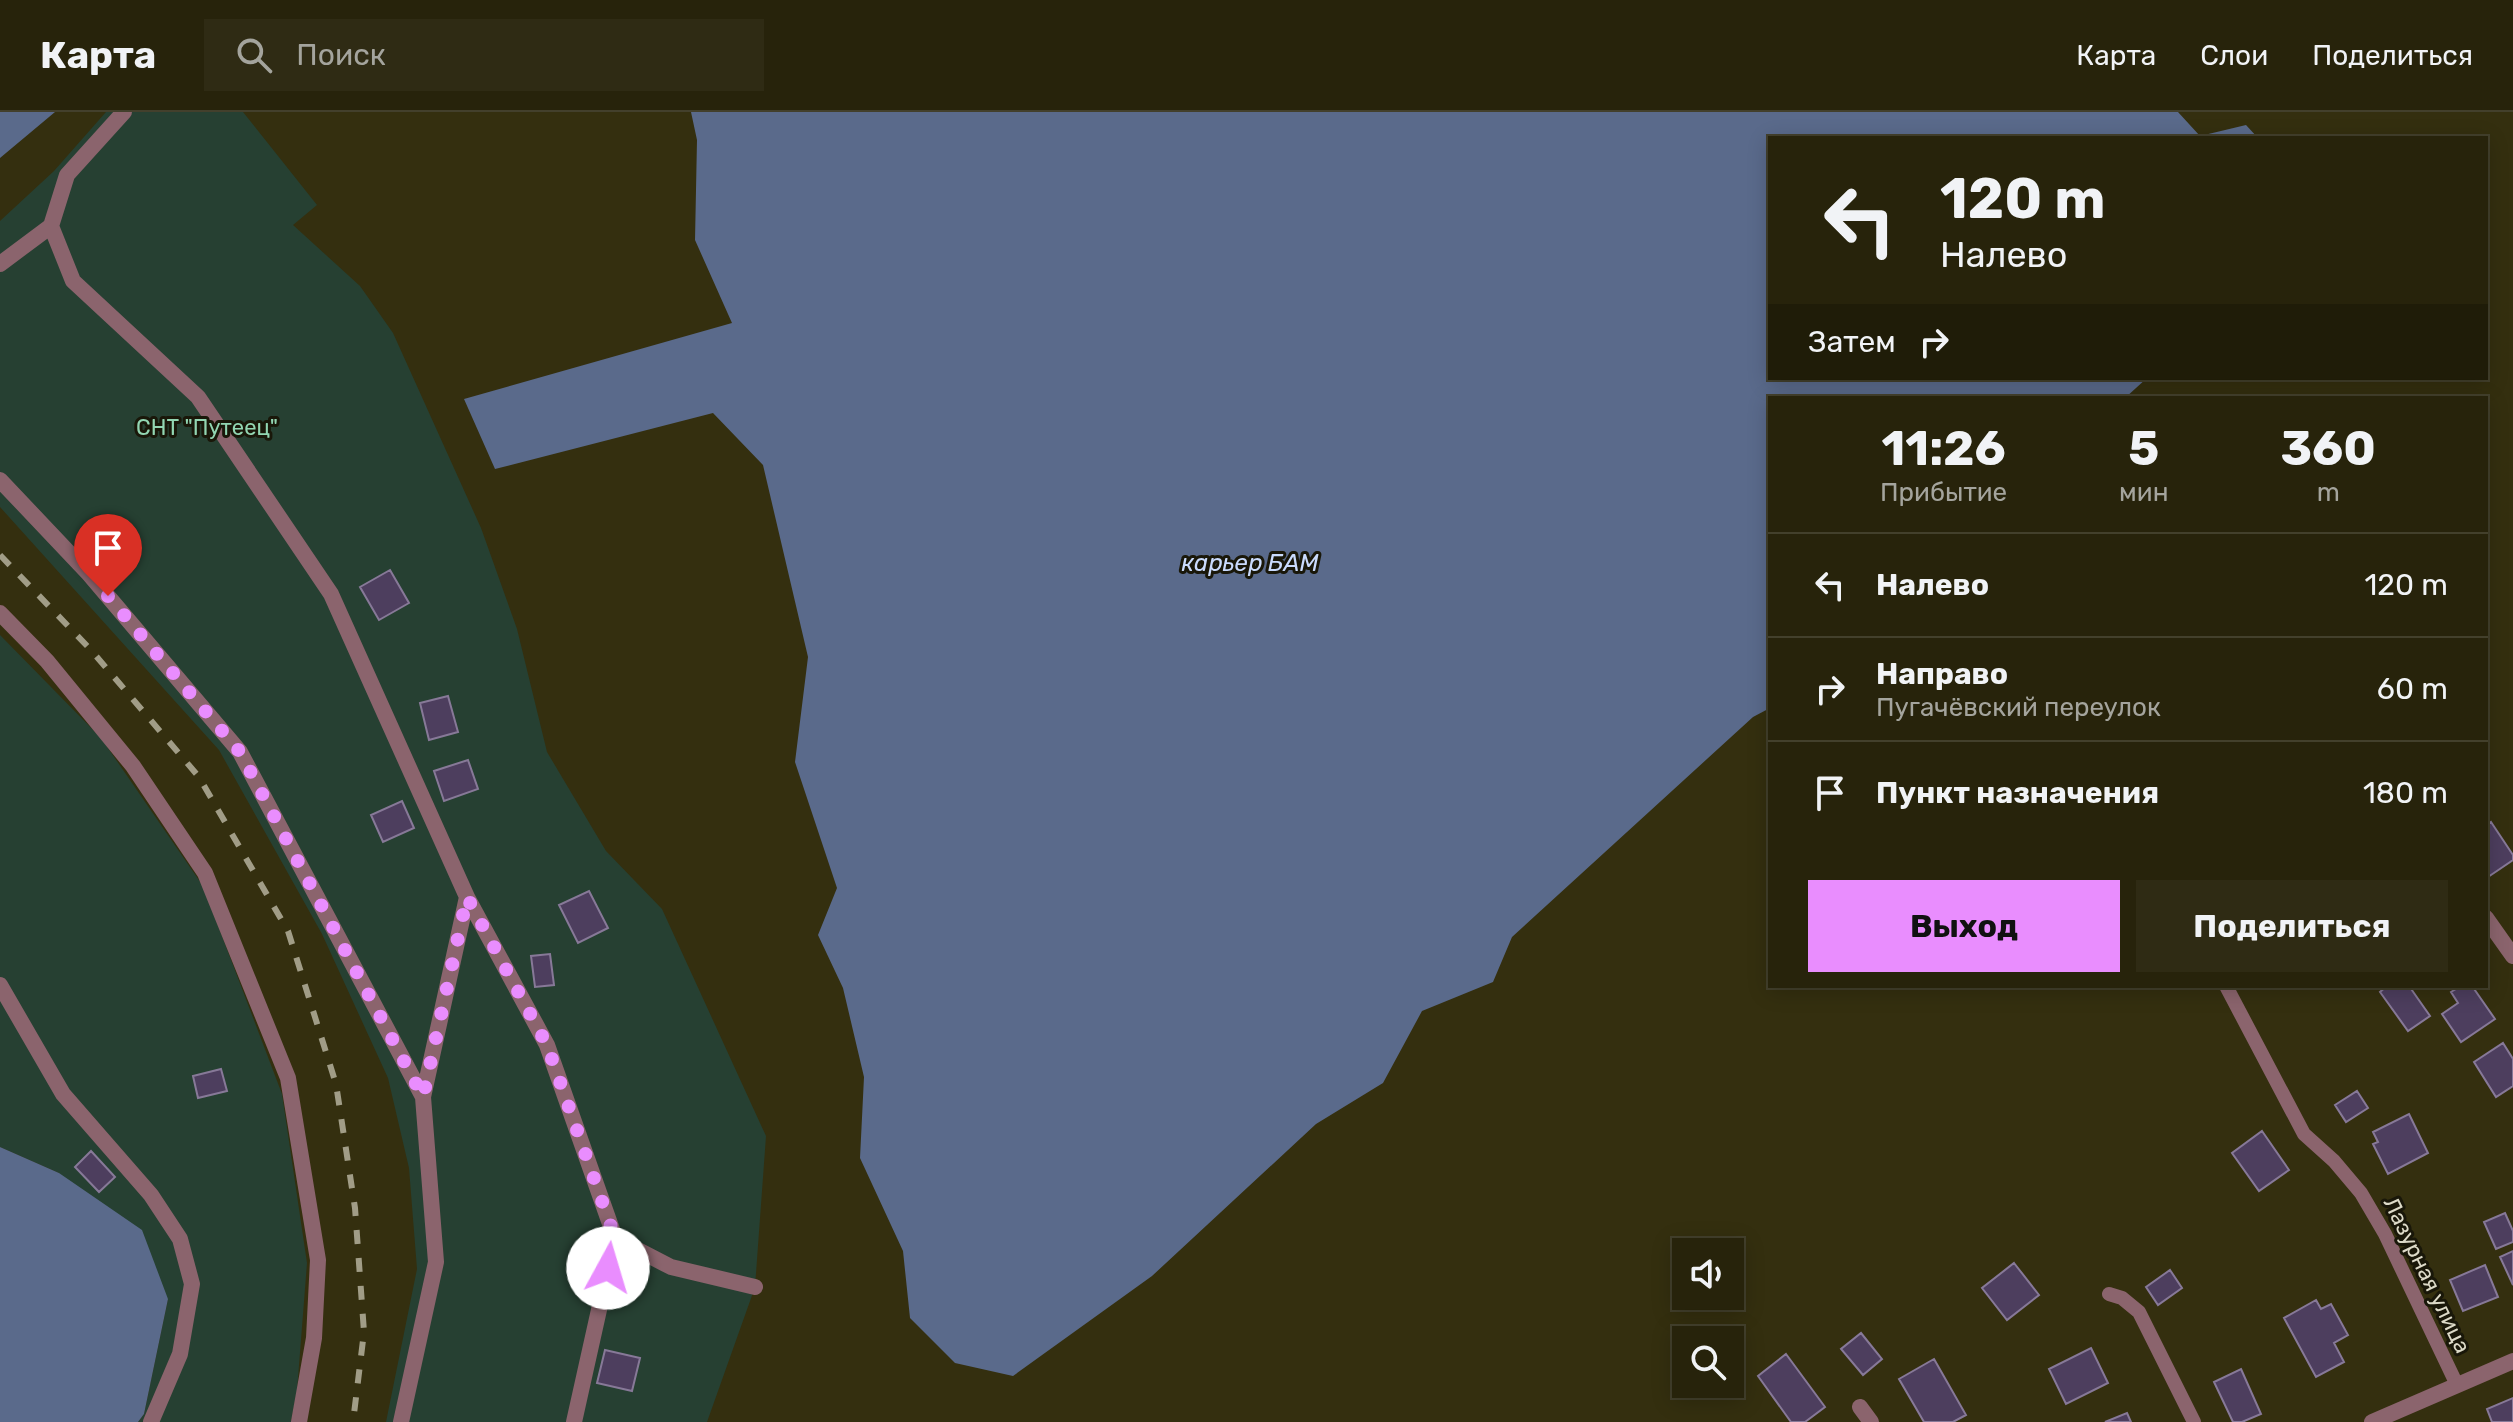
<!DOCTYPE html>
<html lang="ru">
<head>
<meta charset="utf-8">
<style>
  :root { --surface:#27230b; --page:#2f2b14; --text:#f1f3f6; --muted:#a4a49d; --line:#43402c; --accent:#e98dfe }
  body { margin:0; font-family:Rubik,sans-serif; background:var(--page); color:var(--text); height:100vh; display:flex; flex-direction:column; font-size:30px; white-space:nowrap }
  * { box-sizing:border-box; margin:0 }
  p { font-size:26px; color:var(--muted) }
  .icon { flex:none; width:44px; height:44px; fill:none; stroke:currentColor; stroke-width:2; stroke-linecap:round; stroke-linejoin:round }
  .map { position:relative; flex:1; overflow:hidden }
  .drawer { position:absolute; left:1768px; top:284px; width:720px; height:592px; display:flex; flex-direction:column; background:var(--surface); border-radius:0px; box-shadow:0 4px 20px #0003,0 0 0 2px var(--line) }
  .drawer>* { flex:none }
  .top-card { position:absolute; left:1768px; top:24px; width:720px; height:244px; border-radius:0px; box-shadow:0 4px 20px #0003,0 0 0 2px var(--line); background:#27230b; color:var(--text); overflow:hidden }
  .tools { position:absolute; left:1672px; top:1126px; display:grid; gap:16px }
  .tools a { display:grid; place-items:center; width:72px; height:72px; border-radius:0px; background:var(--surface); box-shadow:0 4px 20px #0003,0 0 0 2px var(--line); font-size:40px }
  .pin { position:absolute; display:grid; place-items:center; width:68px; height:68px; color:#fff; margin:-82px -34px; border-radius:50% 50% 50% 0; rotate:-45deg; box-shadow:0 0 8px #0007 }
  .pin .icon { rotate:45deg }
  .me { position:absolute; width:88px; margin:-44px; rotate:6deg; stroke-linejoin:round; filter:drop-shadow(0 0 6px #0008) }
  .turn { display:flex; align-items:center; gap:28px; height:168px; padding:0 40px; font-size:36px }
  .turn .icon { width:104px; height:104px; stroke-width:2.5 }
  .turn b { display:block; font-size:56px; line-height:68px }
  .then { display:flex; align-items:center; height:76px; padding:0 40px; background:#0003; gap:16px; font-size:30px }
  .eta { display:flex; justify-content:space-evenly; align-items:center; height:136px; text-align:center }
  .eta b { font-size:48px; font-weight:700; line-height:56px }
  .cta { display:flex; gap:16px; margin-top:auto; padding:16px 40px }
  .cta a { flex:1; height:92px; border-radius:0px; background:var(--accent); color:#111; font-size:32px; font-weight:700; line-height:92px; text-align:center }
  .cta a+a { background:var(--page); color:var(--text) }
  ul { padding:0; list-style:none }
  li { display:flex; align-items:center; gap:24px; height:104px; padding:0 40px; border-top:2px solid var(--line) }
  li div { flex:1 }
  li b { display:block; font-size:30px }
  li em { font-style:normal }
  header { display:flex; align-items:center; gap:48px; box-sizing:border-box; height:112px; padding:0 40px; background:var(--surface); border-bottom:2px solid var(--line) }
  header strong { font-size:38px }
  nav { display:flex; gap:44px; margin-inline-start:auto; font-size:28px }
  .search { width:560px; height:72px; background:var(--page); display:flex; align-items:center; gap:20px; box-sizing:border-box; padding:0 28px; border-radius:0px; color:var(--muted); font-size:30px }
  .map>svg:first-child { display:block }
  .green { fill:#264032 }
  .water { fill:#5a6a8b }
  .building { fill:#4d3e5e; stroke:#877998; stroke-width:2 }
  .lines { fill:none; stroke-linecap:round; stroke-linejoin:round }
  .lane { stroke:#8b646d; stroke-width:14 }
  .street { stroke:#8b646d; stroke-width:16 }
  .rail { stroke:#a19d87; stroke-width:6; stroke-dasharray:14 14; stroke-linecap:butt }
  .route { stroke:#e98dfe; stroke-width:14; stroke-dasharray:0 25.2 }
  .labels { text-anchor:middle; dominant-baseline:central; stroke-width:6; stroke-linejoin:round; paint-order:stroke }
  .park-label { font-size:22px; fill:#92d6b2; stroke:#191709 }
  .street-label { font-size:22px; fill:#dddac8; stroke:#191709 }
  .water-label { font-size:24px; font-style:italic; fill:#cadbfd; stroke:#191709 }
</style>
</head>
<body>
<header>
<strong>Карта</strong>
<div class="search"><svg class="icon" aria-label="search" viewBox="0 0 24 24"><circle cx="10" cy="10" r="6"/><path d="M15 15l6 6"/></svg>Поиск</div>
<nav><a>Карта</a><a>Слои</a><a>Поделиться</a></nav>
</header>
<div class="map">
<svg width="2513" height="1310" viewBox="0 0 2513 1310">
  <rect width="100%" height="100%" fill="#342f0f"/>
  <path class="green" d="M106,0H243L317,93L293,113L360,174L393,221L481,416L517,517L547,640L606,739L662,797L766,1024L755,1175L707,1310H386L417,1157L409,1056L388,966L322,822L219,638L0,395V109L54,59Z
    M0,523L101,626L203,774L282,982L307,1151L297,1279L291,1310H138L144,1302L168,1187L59,1061L0,1035Z"/>
  <path class="water" d="M0,0H55L0,46Z
    M691,0H2178L2200,24L2246,13L2258,26H1770V266H2147L2125,286H1770V596L1753,605L1512,825L1493,870L1422,899L1383,971L1316,1012L1152,1164L1013,1264L955,1251L910,1206L903,1139L860,1046L864,965L843,876L818,823L837,776L795,650L808,545L763,353L713,301L495,357L464,287L732,211L695,128L697,28Z
    M0,1035L59,1061L142,1118L168,1187L144,1302L138,1310H0Z"/>
  <path class="building" d="M390,458L409,491L379,508L360,475Z
    M448,584L458,620L429,628L420,591Z
    M468,648L478,677L444,689L434,659Z
    M402,689L414,716L383,730L371,703Z
    M2491,710L2513,743V748L2488,765L2486,714Z
    M589,779L608,816L578,831L559,793Z
    M550,842L554,873L535,875L531,844Z
    M2387,874H2409L2430,904L2408,919L2380,880Z
    M2461,874H2472L2495,907L2461,930L2442,902L2458,891L2451,880Z
    M2503,931L2513,947V974L2496,985L2474,950Z
    M221,957L227,979L198,986L193,964Z
    M2357,979L2368,996L2346,1010L2335,993Z
    M2409,1002L2428,1041L2388,1062L2373,1032L2378,1030L2373,1020Z
    M2262,1019L2289,1058L2259,1079L2232,1041Z
    M91,1039L115,1065L99,1080L75,1055Z
    M2505,1101L2513,1119V1130L2496,1137L2484,1110Z
    M2513,1139V1173L2500,1145Z
    M2014,1151L2039,1183L2007,1208L1982,1176Z
    M2485,1153L2498,1185L2463,1199L2450,1168Z
    M2170,1158L2182,1176L2158,1193L2146,1175Z
    M2316,1188L2321,1197L2331,1192L2348,1223L2334,1231L2344,1250L2316,1265L2284,1206Z
    M1861,1221L1882,1247L1863,1263L1841,1237Z
    M2091,1236L2108,1271L2066,1292L2049,1257Z
    M605,1238L640,1246L632,1279L597,1271Z
    M1786,1242L1825,1295L1805,1310H1791L1758,1264Z
    M1934,1247L1966,1303L1953,1310H1924L1899,1267Z
    M2241,1257L2261,1302L2242,1310H2233L2214,1270Z
    M2513,1286V1310H2492L2487,1297Z
    M2127,1301L2131,1310H2105Z"/>
  <g class="lines">
    <path class="lane" d="M2226,874L2304,1022L2334,1049L2361,1081L2385,1122L2457,1273
      M2109,1182L2122,1186L2139,1200L2194,1310"/>
    <path class="street" d="M51,114L73,169L198,285L331,482L467,785L547,933L615,1126L574,1310
      M0,152L51,114L67,63L124,0
      M0,368L89,462L240,640L423,985L436,1150L401,1310
      M0,501L47,549L133,654L205,761L288,966L318,1148L314,1226L299,1310
      M2486,806L2513,844
      M0,873L63,982L151,1083L180,1127L192,1172L180,1242L151,1310
      M423,985L467,785
      M615,1126L671,1155L755,1175
      M1860,1295L1871,1310
      M2372,1310L2513,1249"/>
    <path class="rail" d="M0,443L91,538L199,665L288,819L336,972L355,1096L364,1220L353,1310"/>
  </g>
  <g class="lines">
    <path class="route" d="M108,484L240,640L423,985L467,785L547,933L615,1126L608,1156"/>
  </g>
  <g class="labels">
    <g class="park-label">
      <text x="207" y="315">СНТ "Путеец"</text>
    </g>
    <g class="street-label">
      <text transform="translate(2427 1163) rotate(64)">Лазурная улица</text>
    </g>
    <g class="water-label">
      <text x="1250" y="451">карьер БАМ</text>
    </g>
  </g>
</svg>
<div class="tools">
<a><svg class="icon" aria-label="sound" viewBox="0 0 24 24"><path d="M4 9h4l5-4v14l-5-4H4zM17 9q2 3 0 6"/></svg></a>
<a><svg class="icon" aria-label="search" viewBox="0 0 24 24"><circle cx="10" cy="10" r="6"/><path d="M15 15l6 6"/></svg></a>
</div>
<div class="pin" style="left:108px;top:484px;background:#d93025"><svg class="icon" aria-label="arrive" viewBox="0 0 24 24"><path d="M6 21V4h12l-3 4 3 4H6"/></svg></div>
<svg class="me" style="left:608px;top:1156px" viewBox="-20 -20 40 40"><circle r="19" fill="#fff"/><path d="M0-13L10 11 0 6-10 11z" fill="#e98dfe"/></svg>
<div class="top-card">
<div class="turn"><svg class="icon" aria-label="left" viewBox="0 0 24 24"><path d="M17 20v-9H6M10 6l-5 5 5 5"/></svg><div><b>120 m</b>Налево</div></div>
<div class="then">Затем<svg class="icon" aria-label="right" viewBox="0 0 24 24"><path d="M7 20v-9h11M14 6l5 5-5 5"/></svg></div>
</div>
<section class="drawer">
<div class="eta">
<div><b>11:26</b><p>Прибытие</p></div>
<div><b>5</b><p>мин</p></div>
<div><b>360</b><p>m</p></div>
</div>
<ul>
<li><svg class="icon" aria-label="left" viewBox="0 0 24 24"><path d="M17 20v-9H6M10 6l-5 5 5 5"/></svg><div><b>Налево</b></div><em>120 m</em></li>
<li><svg class="icon" aria-label="right" viewBox="0 0 24 24"><path d="M7 20v-9h11M14 6l5 5-5 5"/></svg><div><b>Направо</b><p>Пугачёвский переулок</p></div><em>60 m</em></li>
<li><svg class="icon" aria-label="arrive" viewBox="0 0 24 24"><path d="M6 21V4h12l-3 4 3 4H6"/></svg><div><b>Пункт назначения</b></div><em>180 m</em></li>
</ul>
<div class="cta"><a>Выход</a><a>Поделиться</a></div>
</section>
</div>
</body>
</html>
